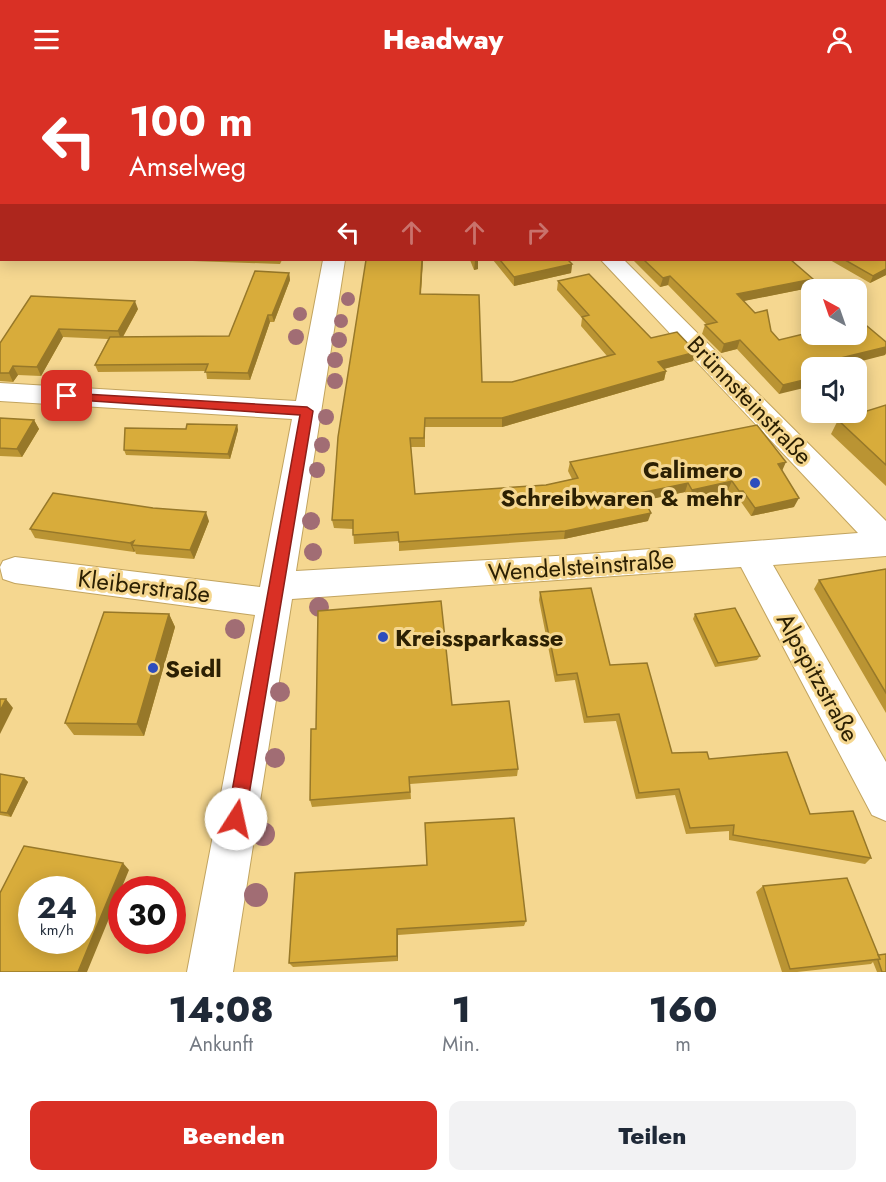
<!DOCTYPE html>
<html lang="de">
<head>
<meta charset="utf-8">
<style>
  :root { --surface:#fff; --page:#f2f2f3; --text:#1f2937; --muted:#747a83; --accent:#d93025 }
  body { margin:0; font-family:Jost,sans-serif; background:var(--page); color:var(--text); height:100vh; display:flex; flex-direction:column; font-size:22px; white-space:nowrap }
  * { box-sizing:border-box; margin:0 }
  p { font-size:20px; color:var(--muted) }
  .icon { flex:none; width:33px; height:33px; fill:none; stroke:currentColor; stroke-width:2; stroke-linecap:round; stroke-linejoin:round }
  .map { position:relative; height:894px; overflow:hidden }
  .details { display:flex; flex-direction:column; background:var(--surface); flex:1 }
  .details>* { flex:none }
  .guide { position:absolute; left:0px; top:0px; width:886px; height:183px; box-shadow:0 3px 15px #0003; background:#d93025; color:#fff; overflow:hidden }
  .needle { width:39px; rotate:320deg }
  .tools { position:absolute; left:801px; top:201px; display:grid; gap:12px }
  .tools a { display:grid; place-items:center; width:66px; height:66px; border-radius:12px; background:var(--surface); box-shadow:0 3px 15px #0003; font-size:30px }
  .speed { position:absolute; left:18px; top:798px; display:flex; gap:12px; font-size:30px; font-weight:700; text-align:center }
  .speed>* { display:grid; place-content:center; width:78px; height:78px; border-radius:50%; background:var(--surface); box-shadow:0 3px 15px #0003; line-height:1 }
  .speed small { font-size:15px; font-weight:400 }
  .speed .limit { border:9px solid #d22; background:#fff; color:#111 }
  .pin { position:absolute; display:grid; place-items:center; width:51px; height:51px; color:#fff; margin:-26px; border-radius:12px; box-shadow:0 3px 9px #0006 }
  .me { position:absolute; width:66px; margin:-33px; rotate:10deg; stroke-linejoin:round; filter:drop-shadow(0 0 4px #0008) }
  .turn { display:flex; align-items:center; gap:21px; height:126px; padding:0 30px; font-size:27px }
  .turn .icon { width:78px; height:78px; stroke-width:2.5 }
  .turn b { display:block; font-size:42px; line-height:51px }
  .lanes { display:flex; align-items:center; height:57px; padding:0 30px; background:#0003; justify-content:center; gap:30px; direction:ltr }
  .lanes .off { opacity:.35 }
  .eta { display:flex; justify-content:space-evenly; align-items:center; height:102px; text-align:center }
  .eta b { font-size:36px; font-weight:800; line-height:42px }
  .cta { display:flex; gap:12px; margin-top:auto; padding:12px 30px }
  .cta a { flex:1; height:69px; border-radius:12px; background:var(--accent); color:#fff; font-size:24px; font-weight:800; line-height:69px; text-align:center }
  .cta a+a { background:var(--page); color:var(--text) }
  header { display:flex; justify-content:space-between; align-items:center; height:78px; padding:0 30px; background:var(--accent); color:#fff; font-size:27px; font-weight:800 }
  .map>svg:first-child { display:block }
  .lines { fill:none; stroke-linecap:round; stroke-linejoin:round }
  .minor-casing { stroke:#c2a45f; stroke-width:2 }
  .minor { fill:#fff; fill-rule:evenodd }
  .tree { fill:#a16d74 }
  .wall { fill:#ba9433 }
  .shaded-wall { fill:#977829 }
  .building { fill:#d8ac3b; stroke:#977829; stroke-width:1.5; fill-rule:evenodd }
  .route { fill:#d93025; stroke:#8d1f18; stroke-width:1.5 }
  .poi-dot { fill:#2e4dbd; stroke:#f5d790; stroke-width:2 }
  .labels { text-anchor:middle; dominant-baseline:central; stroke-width:6; stroke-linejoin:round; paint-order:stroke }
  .street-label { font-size:24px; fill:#2c2003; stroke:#f5d790 }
  .poi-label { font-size:24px; font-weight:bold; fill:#2c2003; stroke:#f5d790; text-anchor:start }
</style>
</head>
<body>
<header><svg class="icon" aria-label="menu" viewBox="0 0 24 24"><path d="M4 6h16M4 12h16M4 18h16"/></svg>Headway<svg class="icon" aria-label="person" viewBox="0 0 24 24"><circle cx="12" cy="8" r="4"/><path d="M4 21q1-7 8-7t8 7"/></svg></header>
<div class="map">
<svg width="886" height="894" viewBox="0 0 886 894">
  <rect width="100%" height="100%" fill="#f5d790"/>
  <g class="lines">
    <g class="minor-casing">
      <path id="minor" d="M360,0H376V2H360Z
        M559,0H577L578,2H560Z
        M885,133H886V145H885Z
        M323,182H345L296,493L573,477L858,455L601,182H624L886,443V478L773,487L886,684V743L872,737L741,489L292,521L233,894H187L255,537L15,505L3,501L0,489L3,483L15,479L260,509L292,341L0,323V305L296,323Z"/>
    </g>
    <use href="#minor" class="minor"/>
  </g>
  <g class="tree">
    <circle cx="348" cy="221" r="7"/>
    <circle cx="300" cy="236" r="7"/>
    <circle cx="341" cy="243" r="7"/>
    <circle cx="296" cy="259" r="8"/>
    <circle cx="339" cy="262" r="8"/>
    <circle cx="335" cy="282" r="8"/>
    <circle cx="335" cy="303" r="8"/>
    <circle cx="326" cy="339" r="8"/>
    <circle cx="322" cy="367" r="8"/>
    <circle cx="317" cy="392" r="8"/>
    <circle cx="311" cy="443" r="9"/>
    <circle cx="313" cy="474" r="9"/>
    <circle cx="319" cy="529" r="10"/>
    <circle cx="235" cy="551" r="10"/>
    <circle cx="280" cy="614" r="10"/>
    <circle cx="275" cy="680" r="10"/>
    <circle cx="263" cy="756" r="12"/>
    <circle cx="256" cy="817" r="12"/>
  </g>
  <path class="wall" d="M440,0H547L549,2H442Z
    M886,177V197L870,205L830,182H885Z
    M164,182H282L280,186Z
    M366,182H423L421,217L482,304H512L607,278L581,248L582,240L557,212L558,203L651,260L696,274L693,283L664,291L666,293L664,302L502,349H425V369H411L415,416L546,407L572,401L568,393L570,384L782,393L794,429L751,438L739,421L735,422L728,412L689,421L685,414L644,422L648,443L564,461L399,473V463L354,466L353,451L334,450L332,442Z
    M470,182H478V191L474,192Z
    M493,182H568L572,186L571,195L514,208Z
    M633,182H791L809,210L743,223L779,262L886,264V275L885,277L812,290L779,316L737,271L721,275L702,256L705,247H707L668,207L660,209Z
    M289,195L290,202L274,244H270L250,302L207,301L206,293L98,294L95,287L108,261L63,259L41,298L18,297L13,304L0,303V265L138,231L123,259L229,258Z
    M886,327V408L831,356L838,342Z
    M0,340L34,342L39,351L22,379L0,378Z
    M237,347L238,352L230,381L126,377L124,372L186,351Z
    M209,443L194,481L136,476L135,473L134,474L35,460L30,451Z
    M886,491V635L814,511L819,502Z
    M540,514L610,587L672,675L709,681L810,736L871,780L865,786L729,762V753L686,756L675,717L636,721L616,643L584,645L575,602L555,604L539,522Z
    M169,536L175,549L144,658L74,657L65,645Z
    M695,536L760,578L757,582L715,589L693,541Z
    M452,627L518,691L517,698L410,706L411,721L312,729L310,722Z
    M0,696L24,700L28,704L11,739L0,737Z
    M295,795L526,843L524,848L398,857V883L293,889L289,885Z
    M763,808L878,877L886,894H877L873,884L871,886L797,894H782L756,814Z"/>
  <path class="shaded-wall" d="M422,182H423L420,225V216Z
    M478,182V191L474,192L475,183Z
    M572,186L571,195L514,208V199Z
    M886,191V197L870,205L873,198Z
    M289,195L290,202L274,244L272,237Z
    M670,198L668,207L660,209L663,200Z
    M813,201L809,210L734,225L737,216Z
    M135,223L138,231L121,262L118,253Z
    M268,237L270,244L250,302L248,295Z
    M59,251L63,259L41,298L37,289Z
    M740,262L737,271L721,275L724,266Z
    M886,269V275L885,277L835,290H812V296L808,288Z
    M696,274L693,283L656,293L658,284Z
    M13,288L18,297L13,304L9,295Z
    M666,293L664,302L502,349V340Z
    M812,300V308L779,316L783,307Z
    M34,342L39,351L22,379L17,371Z
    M237,347L238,352L230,381L228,376Z
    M786,384L782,393L778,386Z
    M732,403L728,412L689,421L692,412Z
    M688,405L685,414L637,424L640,415Z
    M799,420L794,429L751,438L755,430Z
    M206,434L209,443L194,481L190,472Z
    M651,435L648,443L564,461L565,453Z
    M134,463L132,467L135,473L134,474L130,465Z
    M169,536L175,549L144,658L137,646Z
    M6,621L13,630L0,656V633Z
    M24,700L28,704L11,739L7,735Z
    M123,785L129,792L87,894H78Z
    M397,851L398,857V883L397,878Z"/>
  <path class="building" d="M0,0H332L331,2H2V171H0V131H1L0,117V24L1,23L0,15Z
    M388,0H436L437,2H387Z
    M449,0H547L549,2H450Z
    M885,177H886V191L873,198L845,182H885Z
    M366,182H422L420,216L479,217L482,304H512L615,276L582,239L589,237L558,203L589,196L651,260L677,254L696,274L658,284L666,293L502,340H425L424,360H410L415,416L546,407L578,400L570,384L757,347L786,384L778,386L799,420L755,430L743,413H739L732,403L692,412L688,405L640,415L651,435L565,453L399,464L398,454L353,457V442H332L338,359Z
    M500,182H568L572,186L514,199Z
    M644,182H791L813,201L737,216L755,235L767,232L771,253L779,262L812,254V256H856V244L861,243L886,264V269L808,288L812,292V300L783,307L740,262L724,266L705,247L717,244L670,198L663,200Z
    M255,193L289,195L272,237H268L248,295L205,294L208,286L95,287L110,259L229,258Z
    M31,218L135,223L118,253L59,251L37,289L13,288L9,295H0V265Z
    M886,327V387L838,342Z
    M0,340L34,342L17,371L0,370Z
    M187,346L237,347L228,376L124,372L125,350L186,351Z
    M53,415L153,430L206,434L190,472L132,467L134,463L130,465L30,451Z
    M886,491V615L819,502Z
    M591,510L610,587L647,585L672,675L707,674L709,681L787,674L810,736L853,733L871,780L733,757L734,747L690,750L679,711L639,715L619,636L587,639L577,595L557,597L540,514Z
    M441,523L452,627L509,623L518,691L409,699L410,714L310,722L311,651H316L318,533Z
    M735,530L760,578L718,585L695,536Z
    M104,534L169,536L137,646L65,645Z
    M0,621H6L0,633Z
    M0,696L24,700L7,735L0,734Z
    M514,740L526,843L397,851V878L289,885L295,795L427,787L425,745Z
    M24,768L123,785L78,894H0V815ZM32,812H82V862H32Z
    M847,800L880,881L790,891L763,808Z
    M886,876V894H882L878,882L880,881L878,877Z"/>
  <path class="route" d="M67,315L307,329L313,333L245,741L242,748L236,750L230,748L227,741L300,337L63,321L61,318Z"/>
  <g class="poi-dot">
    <circle cx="755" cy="405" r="6"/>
    <circle cx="383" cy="559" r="6"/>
    <circle cx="153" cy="590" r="6"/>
  </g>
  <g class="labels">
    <g class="street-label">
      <text transform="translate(750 322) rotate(46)">Brünnsteinstraße</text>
      <text transform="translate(581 488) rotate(-4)">Wendelsteinstraße</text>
      <text transform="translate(144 508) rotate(7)">Kleiberstraße</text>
      <text transform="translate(818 599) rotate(61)">Alpspitzstraße</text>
    </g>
    <g class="poi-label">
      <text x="743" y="391" text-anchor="end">Calimero<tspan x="743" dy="28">Schreibwaren &amp; mehr</tspan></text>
      <text x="395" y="559">Kreissparkasse</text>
      <text x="165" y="590">Seidl</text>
    </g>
  </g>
</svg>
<div class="tools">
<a><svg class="needle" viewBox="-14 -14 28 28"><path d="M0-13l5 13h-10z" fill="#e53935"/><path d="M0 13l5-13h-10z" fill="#747a83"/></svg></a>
<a><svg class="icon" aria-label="sound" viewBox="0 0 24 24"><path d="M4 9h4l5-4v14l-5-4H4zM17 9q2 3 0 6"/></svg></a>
</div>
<div class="speed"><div>24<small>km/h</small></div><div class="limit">30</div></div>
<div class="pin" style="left:67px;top:318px;background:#d93025"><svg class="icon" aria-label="arrive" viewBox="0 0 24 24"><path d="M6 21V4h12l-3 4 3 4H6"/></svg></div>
<svg class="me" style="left:236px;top:741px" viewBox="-20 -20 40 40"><circle r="19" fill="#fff"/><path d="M0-13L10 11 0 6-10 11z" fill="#d93025"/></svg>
<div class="guide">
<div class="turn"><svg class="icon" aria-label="left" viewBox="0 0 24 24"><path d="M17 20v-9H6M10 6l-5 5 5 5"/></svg><div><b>100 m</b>Amselweg</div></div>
<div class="lanes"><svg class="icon" aria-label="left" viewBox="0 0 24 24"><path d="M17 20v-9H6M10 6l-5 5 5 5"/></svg><svg class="icon off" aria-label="ahead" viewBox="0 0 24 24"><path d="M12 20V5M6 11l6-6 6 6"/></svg><svg class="icon off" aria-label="ahead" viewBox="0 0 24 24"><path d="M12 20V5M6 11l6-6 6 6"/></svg><svg class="icon off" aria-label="right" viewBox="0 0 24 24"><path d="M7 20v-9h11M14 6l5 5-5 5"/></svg></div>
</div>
</div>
<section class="details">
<div class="eta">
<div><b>14:08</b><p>Ankunft</p></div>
<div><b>1</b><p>Min.</p></div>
<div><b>160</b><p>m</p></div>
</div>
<div class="cta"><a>Beenden</a><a>Teilen</a></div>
</section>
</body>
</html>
